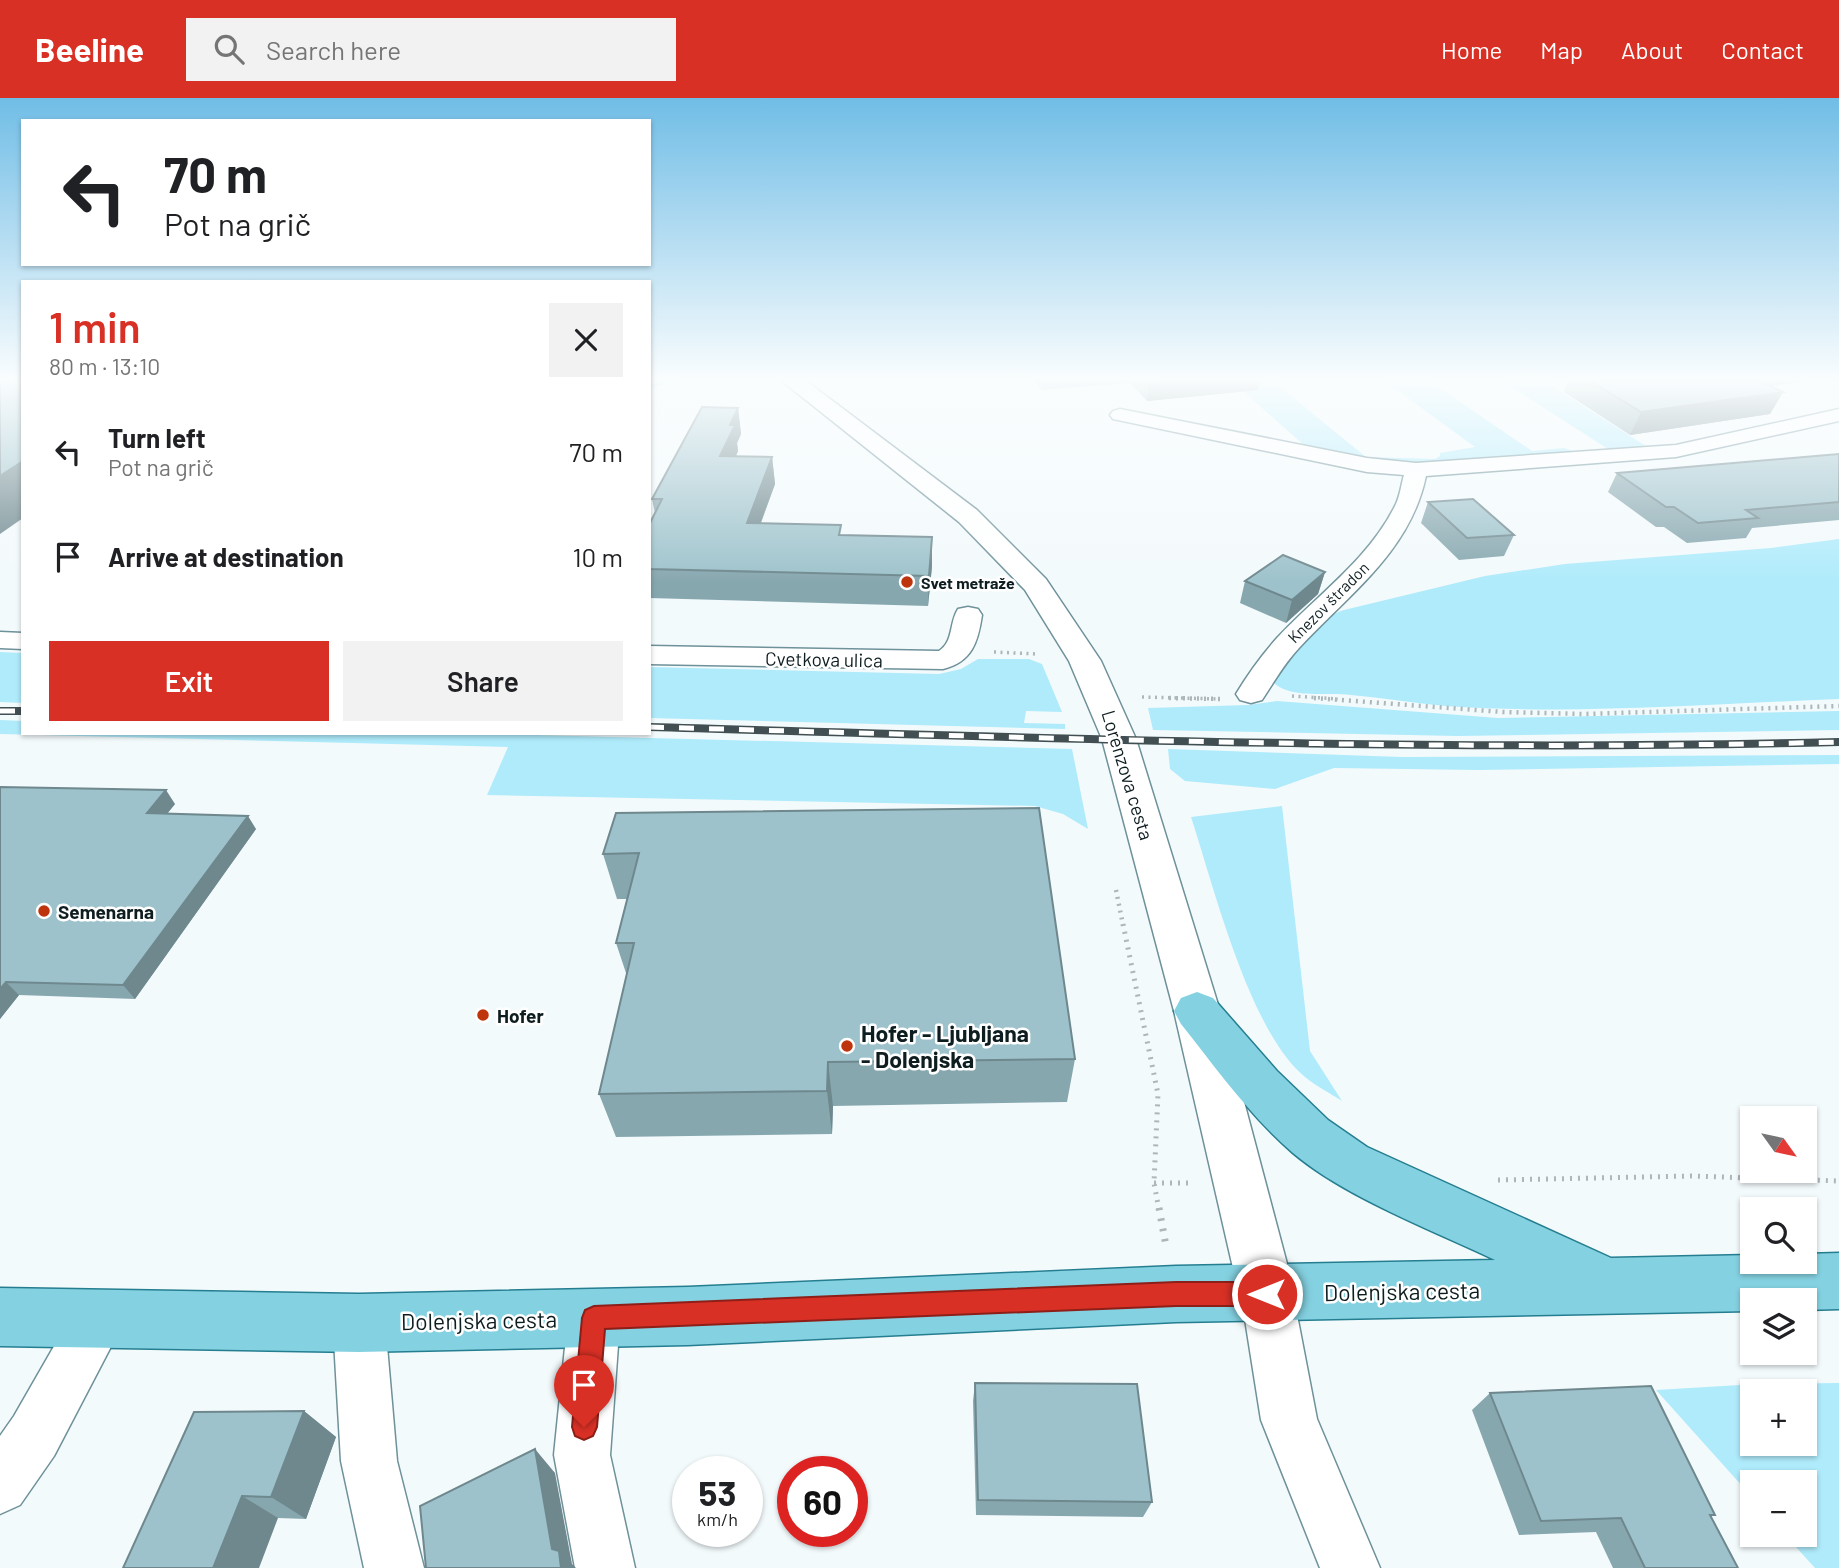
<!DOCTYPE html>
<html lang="en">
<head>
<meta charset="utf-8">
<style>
  :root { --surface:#fff; --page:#f2f2f2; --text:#202124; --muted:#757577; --accent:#d93025 }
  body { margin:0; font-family:Barlow,sans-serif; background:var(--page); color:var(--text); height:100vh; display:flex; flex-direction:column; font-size:26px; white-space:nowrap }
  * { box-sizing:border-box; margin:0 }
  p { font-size:23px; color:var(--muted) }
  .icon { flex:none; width:38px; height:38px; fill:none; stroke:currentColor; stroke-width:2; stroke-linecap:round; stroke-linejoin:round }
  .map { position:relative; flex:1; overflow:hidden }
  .side { position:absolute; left:21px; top:182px; width:630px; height:455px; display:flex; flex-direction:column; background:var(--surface); border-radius:0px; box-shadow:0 2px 5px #0004 }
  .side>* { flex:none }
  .hud { position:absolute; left:21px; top:21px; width:630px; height:147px; border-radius:0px; box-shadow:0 2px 5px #0004; background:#fff; color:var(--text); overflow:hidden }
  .needle { width:46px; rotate:123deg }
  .tools { position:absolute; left:1740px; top:1008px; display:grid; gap:14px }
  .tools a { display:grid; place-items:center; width:77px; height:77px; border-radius:0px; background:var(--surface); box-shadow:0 2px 5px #0004; font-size:35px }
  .speed { position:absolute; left:672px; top:1358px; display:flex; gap:14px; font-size:35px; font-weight:700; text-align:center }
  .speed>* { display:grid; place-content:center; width:91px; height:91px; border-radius:50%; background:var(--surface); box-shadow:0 2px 5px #0004; line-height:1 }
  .speed small { font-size:18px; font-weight:400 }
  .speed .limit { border:10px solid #d22; background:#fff; color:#111 }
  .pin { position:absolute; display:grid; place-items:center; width:60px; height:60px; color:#fff; margin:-72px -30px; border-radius:50% 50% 50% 0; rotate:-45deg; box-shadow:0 0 7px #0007 }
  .pin .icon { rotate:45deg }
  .me { position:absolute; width:77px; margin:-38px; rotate:270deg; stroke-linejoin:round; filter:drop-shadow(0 0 5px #0008) }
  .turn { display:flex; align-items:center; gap:24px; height:147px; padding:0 28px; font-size:32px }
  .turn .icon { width:91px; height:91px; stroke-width:2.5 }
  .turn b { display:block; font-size:49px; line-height:60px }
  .round { display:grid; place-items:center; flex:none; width:74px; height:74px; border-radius:0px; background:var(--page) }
  .summary { display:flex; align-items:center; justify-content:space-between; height:119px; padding:0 28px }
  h1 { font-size:42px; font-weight:600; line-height:52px; color:var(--accent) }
  .cta { display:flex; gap:14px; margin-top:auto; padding:14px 28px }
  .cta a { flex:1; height:80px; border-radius:0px; background:var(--accent); color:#fff; font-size:28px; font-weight:600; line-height:80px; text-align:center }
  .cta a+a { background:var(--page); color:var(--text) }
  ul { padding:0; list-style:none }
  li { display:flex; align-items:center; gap:21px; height:105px; padding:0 28px }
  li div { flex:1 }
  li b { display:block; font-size:26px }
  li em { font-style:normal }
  header { display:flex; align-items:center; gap:42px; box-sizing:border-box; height:98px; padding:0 35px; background:var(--accent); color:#fff }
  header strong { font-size:33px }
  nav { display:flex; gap:38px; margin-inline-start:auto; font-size:24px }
  .search { width:490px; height:63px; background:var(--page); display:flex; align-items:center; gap:18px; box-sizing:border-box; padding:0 24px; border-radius:0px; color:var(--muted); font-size:26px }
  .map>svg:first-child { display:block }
  .green { fill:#afebfb; fill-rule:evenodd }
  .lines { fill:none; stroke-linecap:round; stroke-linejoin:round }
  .stream { fill:#5dcbe4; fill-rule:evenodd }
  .minor-casing { stroke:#6e919a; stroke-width:3 }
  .tertiary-casing { stroke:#6e919a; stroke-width:3 }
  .primary-casing { stroke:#257e90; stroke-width:3 }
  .path-far3 { stroke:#adb6b9; stroke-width:3.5; stroke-dasharray:2 4.5; stroke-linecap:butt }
  .path-far2 { stroke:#adb6b9; stroke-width:4.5; stroke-dasharray:2 5; stroke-linecap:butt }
  .path-far1 { stroke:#adb6b9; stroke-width:5; stroke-dasharray:2 6; stroke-linecap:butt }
  .path { stroke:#adb6b9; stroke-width:7; stroke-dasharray:2.5 8; stroke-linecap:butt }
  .minor { fill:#fff; fill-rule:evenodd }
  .tertiary { fill:#fff; fill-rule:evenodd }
  .primary { fill:#84d1e1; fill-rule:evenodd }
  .rail-casing { stroke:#424f52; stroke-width:8 }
  .rail { stroke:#fff; stroke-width:5; stroke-dasharray:15; stroke-linecap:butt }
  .wall { fill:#87a7af }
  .shaded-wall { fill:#6e888e }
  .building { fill:#9dc2cb; stroke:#6e888e; stroke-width:2 }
  .route { fill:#d93025; stroke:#8d1f18; stroke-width:2 }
  .poi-dot { fill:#be340c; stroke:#fff; stroke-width:2.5 }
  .labels { text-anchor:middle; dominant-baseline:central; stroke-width:5; stroke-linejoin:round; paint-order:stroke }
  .far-poi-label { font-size:16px; font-weight:bold; fill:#0e1d20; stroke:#fff; text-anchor:start }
  .far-street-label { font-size:16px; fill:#0e1d20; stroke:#fff }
  .street-label { font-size:19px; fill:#0e1d20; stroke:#fff }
  .poi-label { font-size:19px; font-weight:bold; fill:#0e1d20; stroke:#fff; text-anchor:start }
  .near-poi-label { font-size:23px; font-weight:bold; fill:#0e1d20; stroke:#fff; text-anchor:start }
  .near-street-label { font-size:23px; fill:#0e1d20; stroke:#fff }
</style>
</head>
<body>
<header>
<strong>Beeline</strong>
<div class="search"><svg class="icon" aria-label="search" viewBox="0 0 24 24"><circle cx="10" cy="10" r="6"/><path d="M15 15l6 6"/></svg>Search here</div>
<nav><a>Home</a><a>Map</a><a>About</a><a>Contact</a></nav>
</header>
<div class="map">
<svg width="1839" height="1470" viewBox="0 0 1839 1470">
  <rect width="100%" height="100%" fill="#f3fafc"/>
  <path class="green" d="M1227,279H1268L1366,359L1435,361L1440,358V355L1475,349L1379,279H1424L1532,353L1564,350L1575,354L1413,365L1380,363L1305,348Z
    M1496,279H1538L1649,350L1608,351Z
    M1839,441V601C1709,606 1576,617 1446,608C1414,605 1383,600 1351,597C1329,594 1291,601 1274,585C1289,561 1317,519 1344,512L1485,478L1565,466L1771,450Z
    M0,554L23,555V605L0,604Z
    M978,561H1029L1042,566L1062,614L1026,613L1024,625L1065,626V631L649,620V569L939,576L961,571Z
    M1277,603L1498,620L1839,613V632L1458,638L1153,632L1148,610L1248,607Z
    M0,622L23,623V635H464L1072,651L1088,731L1063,716L1035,708L487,697L508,649L0,636Z
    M1168,651L1402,659L1839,657V666L1479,672L1334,670L1275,691L1185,683L1170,671Z
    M1282,708L1310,953L1342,1003C1330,995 1316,988 1305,979C1249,933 1214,789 1191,719Z
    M1839,1285V1470H1815L1785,1437H1804V1384H1752V1399L1656,1292L1757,1286ZM1752,1293H1804V1346H1752Z"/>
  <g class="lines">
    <path class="stream" d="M679,279H692L649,290V286Z"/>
    <g class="minor-casing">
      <path id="minor" d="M1120,311L1367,360L1416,365L1676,347L1839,311V323L1676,359L1426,378C1410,454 1349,496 1299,550C1284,566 1274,584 1262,602L1251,605L1240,602L1236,596C1248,576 1261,558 1277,540C1317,497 1368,462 1395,408C1400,399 1401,387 1404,377L1367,374L1113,321L1110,317L1113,313Z
        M968,509L978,511L982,517C978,544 972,564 943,571L649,566V548L939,553C954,543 949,525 958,511Z
        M0,534L23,535V551L0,550Z
        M1267,1170L1285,1178L1293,1196L1317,1321L1380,1470H1320L1261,1322L1241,1196L1249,1178Z
        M594,1194L612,1202L620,1220L610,1357L635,1470H575L554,1357L568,1220L576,1202Z
        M98,1195L116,1203L124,1221L116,1239L54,1358L20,1407L0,1416V1338L14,1318L80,1203Z
        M359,1199L377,1207L385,1225L397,1363L424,1470H364L341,1363L333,1225L341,1207Z"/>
    </g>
    <g class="tertiary-casing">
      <path id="tertiary" d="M777,279H801L977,412L1046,481L1101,563L1136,641L1220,913L1295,1196L1287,1216L1267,1224L1247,1216L1239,1196L1174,913L1102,641L1069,563L1025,492L959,424Z"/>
    </g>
    <g class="primary-casing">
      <path id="primary" d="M1197,894L1213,900L1277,973L1328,1022L1367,1049L1611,1160L1752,1157V1164H1804V1156L1839,1155V1211L1804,1212V1202H1752V1213L1176,1224L688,1247L359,1254L0,1248V1190L359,1196L688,1189L1176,1168L1495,1162C1432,1132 1345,1099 1293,1055C1250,1018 1216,970 1181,926L1174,913L1181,900Z"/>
    </g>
    <path class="path-far3" d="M994,554L1037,556
      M1292,598L1338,601
      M1142,599L1220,601"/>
    <path class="path-far2" d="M1169,600L1220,601
      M1314,600L1503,614L1584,616L1839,608
      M1116,792L1123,827"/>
    <path class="path-far1" d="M1123,826L1158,996L1154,1085L1159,1112
      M1498,1082L1691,1078L1839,1083
      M1154,1085H1192"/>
    <path class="path" d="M1159,1110L1166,1148"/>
    <use href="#minor" class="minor"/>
    <use href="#tertiary" class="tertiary"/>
    <use href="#primary" class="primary"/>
    <g class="rail-casing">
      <path id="rail" d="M0,613H23
        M649,629C1046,640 1442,654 1839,644"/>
    </g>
    <use href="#rail" class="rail"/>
  </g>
  <path class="wall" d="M1032,279H1260L1258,292L1147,303L1130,285L1042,292Z
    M1570,279H1829L1770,288L1783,294L1770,316L1630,337L1564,294Z
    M738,310L741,336L737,345L738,353L736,358L772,359L775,386L761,425L842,437L932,468L928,508L649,500V427L655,415L652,401Z
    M1839,356V422L1752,430L1746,440L1687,445L1664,429H1656L1608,394L1617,375Z
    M1428,404L1514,437L1504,458L1459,462L1421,425Z
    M1325,474L1318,496L1286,525L1240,505L1245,483Z
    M0,689L175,706L167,716L256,731L135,901L19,897L0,921Z
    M616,715L1075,961L1067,1004L833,1008L832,1036L616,1039L599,996L627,878L616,845L627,801H617L603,756Z
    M975,1285L1152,1404L1143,1419L976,1417L973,1303Z
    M1490,1295L1715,1417L1711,1418L1738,1470H1613L1596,1434L1519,1437L1472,1312Z
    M304,1313L336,1339L306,1421L278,1420L123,1470Z"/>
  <path class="shaded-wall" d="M1216,279H1260L1258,292L1147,303L1149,286Z
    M1774,279H1829L1768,289Z
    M1783,294L1770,316L1630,337L1641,314Z
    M738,310L741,336L737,345L738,353L724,385L720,358L730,327Z
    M772,359L775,386L750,453L747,425Z
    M23,363V420L0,436V378Z
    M932,439V468L928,508L929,478Z
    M1325,474L1318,496L1286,525L1292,502Z
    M166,692L175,706L156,729L147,715Z
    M248,718L256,731L135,901L123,887Z
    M6,884L19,897L0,921V891Z
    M828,964L833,1008L832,1036L827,993Z
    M304,1313L336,1339L306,1421L271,1399Z
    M535,1351L555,1375L572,1466L576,1470H561L552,1451Z
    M242,1398L278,1420L259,1470H213Z"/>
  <path class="building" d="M0,279H23V363L0,378Z
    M1143,279H1216L1149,286Z
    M1584,279H1750L1783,294L1641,314Z
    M702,309L738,310L730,327H735L720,358L772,359L747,425L841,427L839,437L932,439L929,478L649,471V427L662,401H652Z
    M1839,356V404L1746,412L1758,420L1698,425L1674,409H1666L1617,375Z
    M1473,401L1514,437L1467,440L1428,404Z
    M1283,457L1325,474L1292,502L1245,483Z
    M0,689L166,692L147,715L248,718L123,887L6,884L0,891Z
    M1039,710L1075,961L828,964L827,993L599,996L634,845H616L639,755L603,756L616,715Z
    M975,1285L1137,1286L1152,1404L978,1402Z
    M1651,1288L1715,1417H1710L1738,1470H1645L1621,1420L1541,1423L1490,1295Z
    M304,1313L271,1399L242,1398L213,1470H123L194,1314Z
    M535,1351L552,1451L559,1453L561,1470H426L420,1408Z"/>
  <linearGradient id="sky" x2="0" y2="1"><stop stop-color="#70bde6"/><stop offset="0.58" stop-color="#fafdfe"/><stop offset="1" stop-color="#fafdfe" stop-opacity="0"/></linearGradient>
  <rect width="1839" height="485" fill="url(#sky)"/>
  <path class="route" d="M1176,1184H1267L1275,1188L1279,1196L1275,1204L1267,1208H1176L605,1231L597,1329L593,1338L584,1342L575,1338L572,1329L582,1220L585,1212L594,1208Z"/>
  <g class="poi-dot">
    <circle cx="907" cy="484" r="7"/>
    <circle cx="44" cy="813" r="7"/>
    <circle cx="483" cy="917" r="7"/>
    <circle cx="847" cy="948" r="7"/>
  </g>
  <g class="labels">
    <g class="far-poi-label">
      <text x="921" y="484">Svet metraže</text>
    </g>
    <g class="far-street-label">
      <text transform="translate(1328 504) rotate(-45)">Knezov štradon</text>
    </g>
    <g class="street-label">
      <text transform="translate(824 561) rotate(1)">Cvetkova ulica</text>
      <text transform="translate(1128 677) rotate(73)">Lorenzova cesta</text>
    </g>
    <g class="poi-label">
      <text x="58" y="813">Semenarna</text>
      <text x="497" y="917">Hofer</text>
    </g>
    <g class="near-poi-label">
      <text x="861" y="935">Hofer - Ljubljana<tspan x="861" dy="26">- Dolenjska</tspan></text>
    </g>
    <g class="near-street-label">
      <text transform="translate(1402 1193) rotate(-1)">Dolenjska cesta</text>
      <text transform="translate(479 1222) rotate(-1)">Dolenjska cesta</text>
    </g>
  </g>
</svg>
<div class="tools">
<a><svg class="needle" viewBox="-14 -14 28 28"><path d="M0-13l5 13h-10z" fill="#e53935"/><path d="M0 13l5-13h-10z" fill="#757577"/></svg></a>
<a><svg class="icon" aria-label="search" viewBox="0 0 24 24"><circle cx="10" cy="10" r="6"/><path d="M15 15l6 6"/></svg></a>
<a><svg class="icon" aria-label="layers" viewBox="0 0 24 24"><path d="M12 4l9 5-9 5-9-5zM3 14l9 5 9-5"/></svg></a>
<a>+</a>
<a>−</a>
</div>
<div class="speed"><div>53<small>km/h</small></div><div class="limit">60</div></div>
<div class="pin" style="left:584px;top:1329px;background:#d93025"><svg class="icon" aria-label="arrive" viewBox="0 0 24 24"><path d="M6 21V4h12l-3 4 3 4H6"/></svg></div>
<svg class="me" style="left:1267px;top:1196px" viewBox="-20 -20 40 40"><circle r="17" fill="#d93025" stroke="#fff" stroke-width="3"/><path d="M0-11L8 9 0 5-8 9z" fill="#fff"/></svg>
<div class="hud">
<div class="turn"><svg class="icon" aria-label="left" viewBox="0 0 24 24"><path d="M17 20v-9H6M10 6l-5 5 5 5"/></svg><div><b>70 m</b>Pot na grič</div></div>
</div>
<section class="side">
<div class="summary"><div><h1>1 min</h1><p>80 m · 13:10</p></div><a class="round"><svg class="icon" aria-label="close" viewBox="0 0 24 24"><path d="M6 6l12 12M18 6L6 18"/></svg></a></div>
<ul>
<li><svg class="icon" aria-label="left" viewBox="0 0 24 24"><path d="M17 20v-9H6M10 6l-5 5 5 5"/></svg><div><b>Turn left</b><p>Pot na grič</p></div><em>70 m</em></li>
<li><svg class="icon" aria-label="arrive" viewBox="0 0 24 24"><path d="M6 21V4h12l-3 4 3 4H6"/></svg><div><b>Arrive at destination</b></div><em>10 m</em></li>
</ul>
<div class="cta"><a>Exit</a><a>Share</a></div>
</section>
</div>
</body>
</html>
